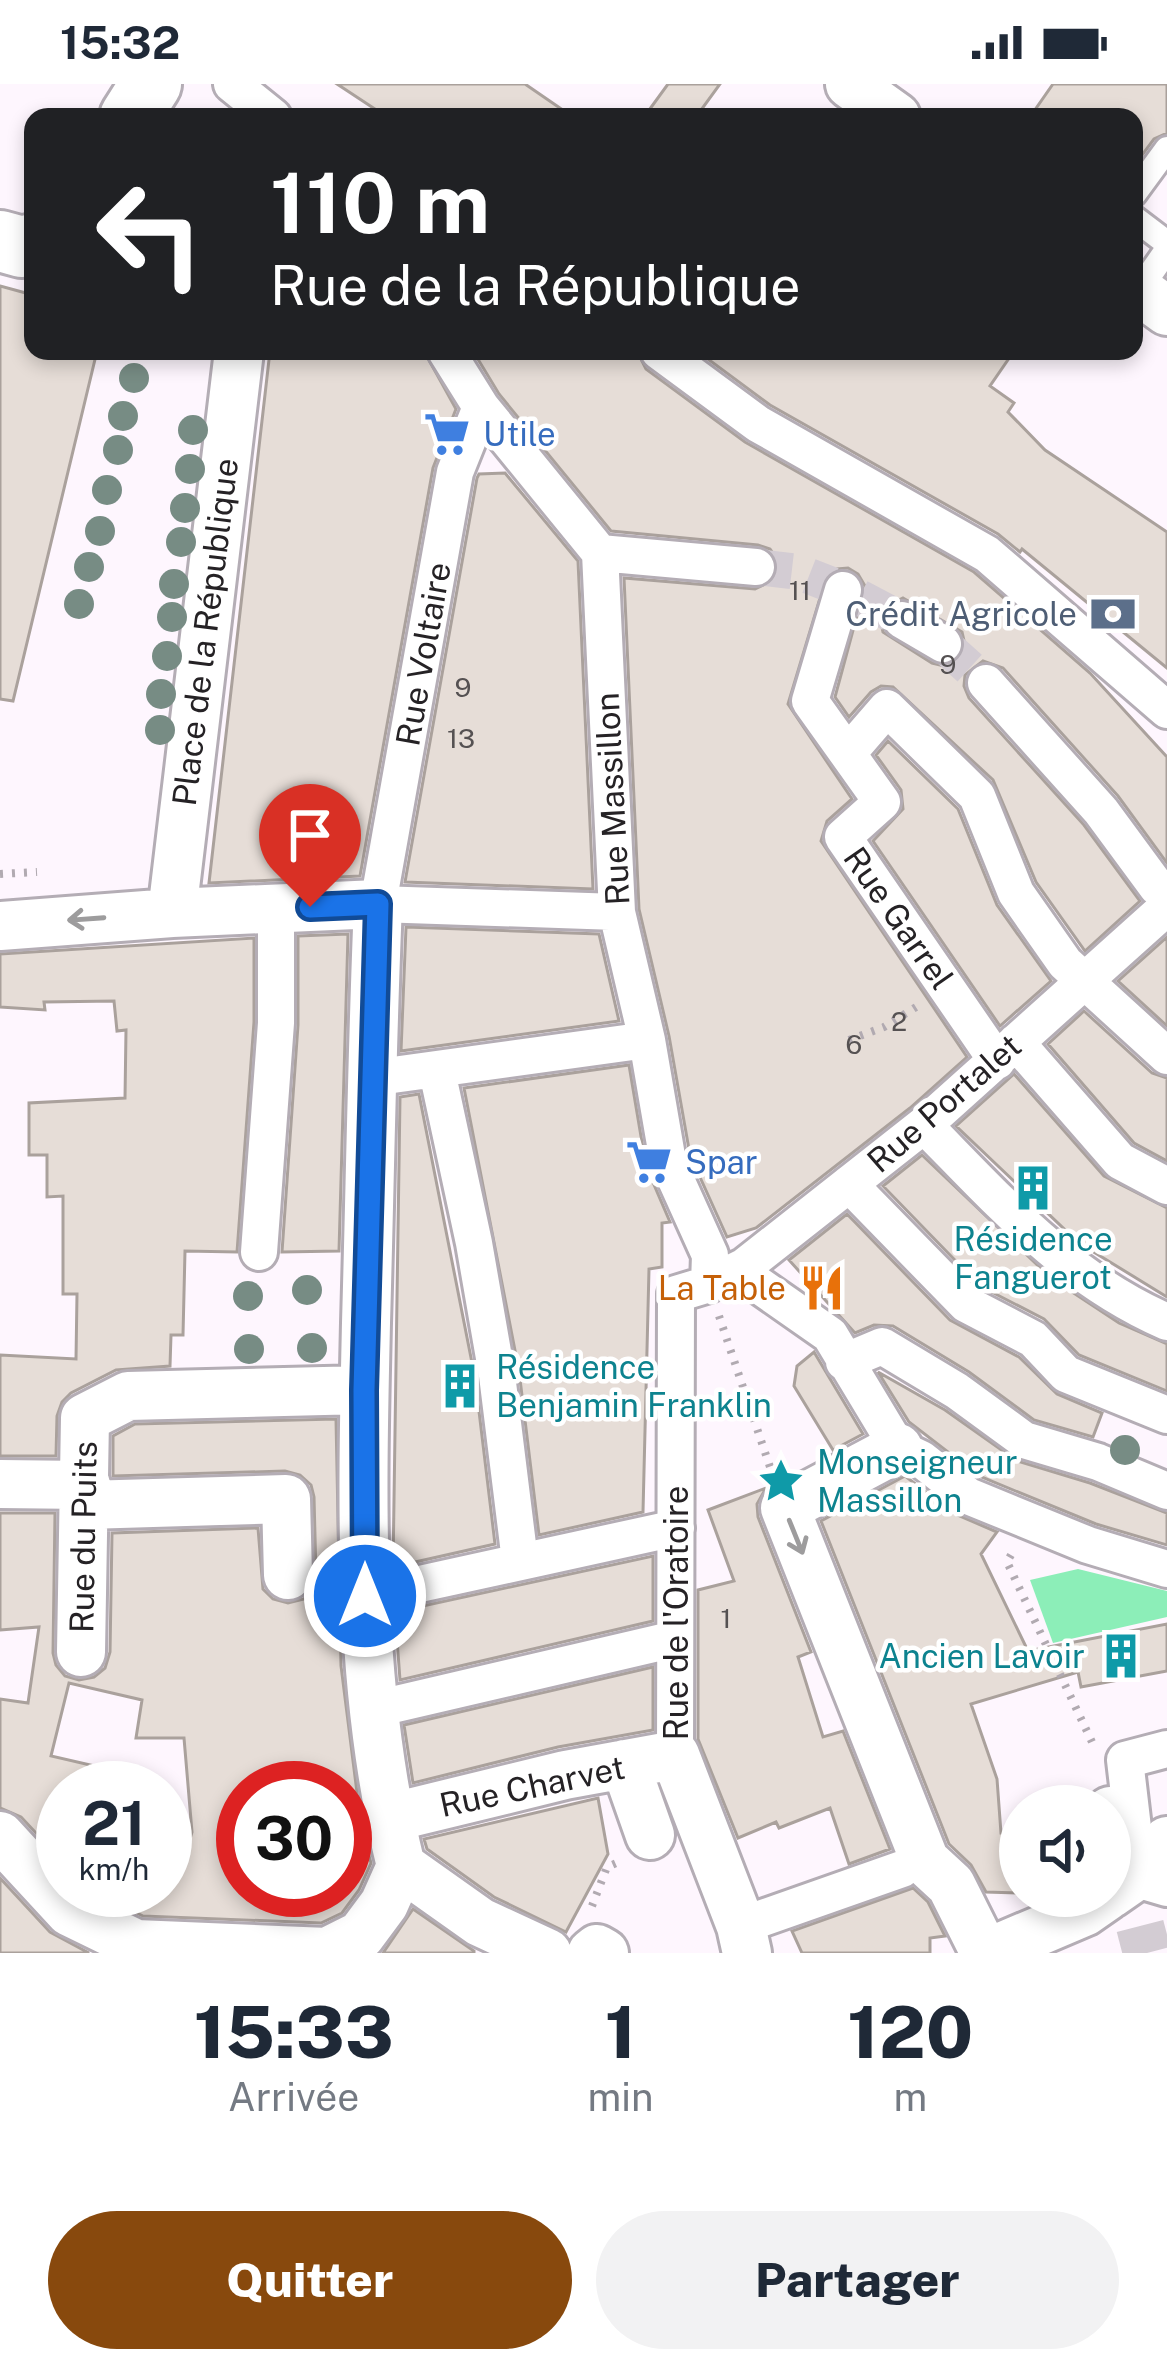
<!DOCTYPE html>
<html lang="fr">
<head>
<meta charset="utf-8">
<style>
  :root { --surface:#fff; --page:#f2f2f3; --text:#1f2937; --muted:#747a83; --accent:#88490d }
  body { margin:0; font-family:"Public Sans",sans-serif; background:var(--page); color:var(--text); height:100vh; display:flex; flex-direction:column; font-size:45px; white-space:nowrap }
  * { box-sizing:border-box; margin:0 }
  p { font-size:39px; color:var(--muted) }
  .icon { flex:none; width:66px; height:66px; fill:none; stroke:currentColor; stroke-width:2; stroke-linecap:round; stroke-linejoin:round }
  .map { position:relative; height:1869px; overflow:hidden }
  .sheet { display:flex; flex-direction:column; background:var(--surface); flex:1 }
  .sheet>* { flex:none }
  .hud { position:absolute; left:24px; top:24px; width:1119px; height:252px; border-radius:24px; box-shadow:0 6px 18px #0003; background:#202124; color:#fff; overflow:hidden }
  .tools { position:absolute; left:999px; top:1701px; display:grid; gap:24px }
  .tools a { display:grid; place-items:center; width:132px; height:132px; border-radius:50%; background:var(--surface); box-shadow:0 6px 18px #0003; font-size:60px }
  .speed { position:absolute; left:36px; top:1677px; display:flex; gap:24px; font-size:60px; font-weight:700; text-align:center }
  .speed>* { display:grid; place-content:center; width:156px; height:156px; border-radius:50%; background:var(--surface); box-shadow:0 6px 18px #0003; line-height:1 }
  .speed small { font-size:30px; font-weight:400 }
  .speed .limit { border:18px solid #d22; background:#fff; color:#111 }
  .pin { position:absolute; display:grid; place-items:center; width:102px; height:102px; color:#fff; margin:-123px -51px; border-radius:50% 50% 50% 0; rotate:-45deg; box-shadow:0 0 12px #0007 }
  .pin .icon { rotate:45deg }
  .me { position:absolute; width:132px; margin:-66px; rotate:0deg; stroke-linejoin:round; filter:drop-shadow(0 0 9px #0008) }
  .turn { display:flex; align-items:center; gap:42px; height:252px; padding:0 48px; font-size:54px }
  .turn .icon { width:156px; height:156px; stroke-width:2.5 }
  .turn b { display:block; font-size:84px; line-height:102px }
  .eta { display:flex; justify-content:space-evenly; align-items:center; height:204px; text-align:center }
  .eta b { font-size:72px; font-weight:800; line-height:84px }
  .button { display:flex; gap:24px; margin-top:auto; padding:24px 48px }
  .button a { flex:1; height:138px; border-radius:72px; background:var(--accent); color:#fff; font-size:48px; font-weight:800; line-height:138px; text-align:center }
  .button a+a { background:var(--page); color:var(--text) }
  .status { display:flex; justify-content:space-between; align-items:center; height:84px; padding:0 60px; background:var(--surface); direction:ltr }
  .status svg { height:33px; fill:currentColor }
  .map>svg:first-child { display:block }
  .green { fill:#8ceeb8 }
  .building { fill:#e6ddd7; stroke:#aaa19c; stroke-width:3; fill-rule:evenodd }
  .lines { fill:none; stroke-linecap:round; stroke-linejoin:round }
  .pedestrian-tunnel { stroke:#d3ccd3; stroke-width:36; stroke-dasharray:36 18; stroke-linecap:butt }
  .minor-tunnel { stroke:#d3ccd3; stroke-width:48; stroke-dasharray:48 24; stroke-linecap:butt }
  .service-casing { stroke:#b4adb5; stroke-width:30 }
  .pedestrian-casing { stroke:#b4adb5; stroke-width:42 }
  .minor-casing { stroke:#b4adb5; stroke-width:54 }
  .tertiary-casing { stroke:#b4adb5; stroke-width:66 }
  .path { stroke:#b1aab1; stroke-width:8; stroke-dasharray:3 9; stroke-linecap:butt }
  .service { stroke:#fff; stroke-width:24 }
  .pedestrian { stroke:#fff; stroke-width:36 }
  .minor { stroke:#fff; stroke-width:48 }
  .tertiary { stroke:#fff; stroke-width:60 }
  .tree { fill:#778c84 }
  .oneway { stroke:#9d9c9d }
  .route-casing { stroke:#114b97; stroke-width:30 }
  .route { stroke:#1a73e8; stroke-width:21 }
  .labels { text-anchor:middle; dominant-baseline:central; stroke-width:9; stroke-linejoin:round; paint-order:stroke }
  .number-label { font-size:27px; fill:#555152 }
  .shop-label { font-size:33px; fill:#366cbe; stroke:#fff; text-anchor:start }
  .service-label { font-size:33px; fill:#4e5e75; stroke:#fff; text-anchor:end }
  .street-label { font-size:33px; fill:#252225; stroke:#fff }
  .culture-label { font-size:33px; fill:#0d838f; stroke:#fff; text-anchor:start }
  .food-label { font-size:33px; fill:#c56008; stroke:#fff; text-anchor:end }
</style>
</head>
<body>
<div class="status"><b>15:32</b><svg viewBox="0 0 49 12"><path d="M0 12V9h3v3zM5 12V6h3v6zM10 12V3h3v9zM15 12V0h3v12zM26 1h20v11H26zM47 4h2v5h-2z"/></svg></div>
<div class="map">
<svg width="1167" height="1869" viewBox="0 0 1167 1869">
  <rect width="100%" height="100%" fill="#fef6fe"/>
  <path class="green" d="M1078,1485L1167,1507V1533L1053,1559L1030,1496Z"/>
  <path class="building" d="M337,0H525L573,33H387Z
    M668,0H720L696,33H644Z
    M1053,0H1167V49L1154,55L1134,82V33H1030Z
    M0,202L33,211V267H97L13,617L0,615Z
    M270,267H424L456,325L433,384L360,792L209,799Z
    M473,267H637L646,285L745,358L974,488L1090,589L1167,673V779L1118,712L1003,584L983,577L965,591L964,602L969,614L1084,741L1140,817L1085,867L1036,798L993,696L893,603L881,602L871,608L849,633L835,613L865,502L858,490L848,484L837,485L827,491L788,620L852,715L827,737L821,757L967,973L910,1024L756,1144L727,1153L690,1071L669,952L639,825L624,494L755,505L775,495L777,475L770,465L758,461L611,447L499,310ZM903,514L962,548L965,561L955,579L944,582L932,579L883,548L880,535L883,524Z
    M697,267H1014L990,302L1014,319L1008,328L1045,366L1167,448V584L1022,465L1020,468L998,450L770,321Z
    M505,389L578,477L593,805L405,798L477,394L479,390Z
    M888,657L958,725L997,821L1051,897L1000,942L873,757L903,725L901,706L876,671Z
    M406,843L599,850L619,937L401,967Z
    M348,850L339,1167L282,1168L298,941V852Z
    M1167,853V942L1118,897Z
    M254,854V938L237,1168L185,1167L183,1251H171L170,1282L116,1286L71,1309L62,1318L57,1332L56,1372H0V1271L76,1275L77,1210H63V1112L47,1113V1071H29V1019L125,1014L126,946L117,947L114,917L44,918L45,926L0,923V870Z
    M1084,927L1152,989L1167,994V1077L1134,1059L1048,960Z
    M629,981L646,1082L670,1138L662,1139V1183L649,1185L643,1428L539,1451L519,1287L464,1004Z
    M1014,990L1104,1092L1167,1124V1213L1079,1159L956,1042Z
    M419,1010L475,1294L495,1460L393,1483L400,1013Z
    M922,1071L1051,1194L1119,1239L1167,1260V1307L1079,1271L1044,1235L980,1202L883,1102Z
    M847,1130L950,1236L1019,1273L1057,1310L1102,1329L1093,1353L1034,1336L969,1288L893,1242L874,1241L855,1249L789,1176Z
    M814,1268L863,1350L833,1366L794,1302L797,1282Z
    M878,1288L945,1326L1017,1377L1090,1399L1167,1429V1461L1096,1440L979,1392L909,1338Z
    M336,1335L341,1582L361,1740L371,1779L359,1806L342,1829L321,1839L143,1832L90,1806H165V1756L189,1758L192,1748L184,1654H136L142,1616L69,1599L51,1672L129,1690L127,1704H63V1778L21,1733L0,1724V1615L28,1619L39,1543L0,1546V1429H55L53,1569L56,1581L65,1592L79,1596L94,1593L105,1584L110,1568L112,1449L258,1444L263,1505L273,1515L288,1519L304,1515L313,1504L316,1490L314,1413L311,1401L300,1391L285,1387L113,1392V1352L135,1340ZM243,1704H345V1806H243Z
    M905,1392L955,1430L997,1448L981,1470L1028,1567L1167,1540V1587L1081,1603L1078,1588L971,1620L997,1695L1001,1749H1020V1809L986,1808L971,1781L949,1760L821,1437Z
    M766,1404L757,1420L758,1433L811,1568L798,1573L823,1653L843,1647L890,1765L849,1780L830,1724L779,1744L776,1738L738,1754L698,1655V1506L734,1497L708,1426Z
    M653,1472V1537L400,1596L395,1528Z
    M653,1583V1646L558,1663L413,1699L404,1641Z
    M598,1714L608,1770L566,1848L494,1813L427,1765L424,1755Z
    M0,1794L50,1848L89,1869H0Z
    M913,1804L928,1818L945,1852L930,1854V1869H802L792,1847Z
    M413,1825L474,1867V1869H383Z"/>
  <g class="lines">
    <path class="pedestrian-tunnel" d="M756,483L799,488L832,501
      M859,513L902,536
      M943,560L986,599"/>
    <path class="minor-tunnel" d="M1140,1842L1147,1869"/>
    <g class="service-casing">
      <path id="service" d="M1134,110L1167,65
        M1134,134L1167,159
        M1139,206L1167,166"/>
    </g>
    <g class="pedestrian-casing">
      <path id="pedestrian" d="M232,0L273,33
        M446,267L481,323L600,469L617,828L647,956L668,1078L710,1171L709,1200
        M659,267L758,340L987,470L1167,626
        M481,323L455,388L378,820L617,828
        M600,469L756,483
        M843,506L810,617L882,718L843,753L997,977
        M902,536L943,560
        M986,599L1101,727L1157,803L1167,810
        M848,669L887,624L977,712L1016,809L1065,879L1167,972
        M1016,958L1120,1077L1167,1102
        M437,987L474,1159L497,1291L520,1477
        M371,994L647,956
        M924,1041C999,1117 1066,1194 1167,1238
        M849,1100L966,1220L1033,1255L1066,1290L1167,1331
        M259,1168L276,939V825
        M737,1186L830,1251L898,1364L921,1375L968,1412L1088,1461L1167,1485
        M844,1278L882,1262L957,1307L1024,1356L1098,1378L1167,1407
        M365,1512L676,1444
        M375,1625L675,1555
        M1167,1665L1125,1676L1133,1744V1794L1167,1804
        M675,1671L676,1210L709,1200L745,1182L924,1041L1167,823
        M757,1836L902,1785"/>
    </g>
    <g class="minor-casing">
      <path id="minor" d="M850,0L896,33
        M1134,203L1167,227
        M172,829L239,267
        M0,842L172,829L378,820C372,960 370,1099 366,1239C362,1419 357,1606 401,1782L480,1838L547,1869
        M898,1364L785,1424L925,1777L951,1801L985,1869
        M0,1400L86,1401
        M86,1421L286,1415L288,1491
        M81,1568L85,1334L128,1312L364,1306
        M625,1680L650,1751
        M1110,1727L1117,1756L1110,1762
        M389,1734L565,1691L675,1671L741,1842L747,1869
        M0,1752L70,1828L136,1860L327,1868L361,1851L384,1820L401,1782
        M1110,1810L1133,1794L1167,1757
        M592,1869L597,1865L604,1869
        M987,1869L1084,1828L1107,1812"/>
    </g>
    <g class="tertiary-casing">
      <path id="tertiary" d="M130,33L151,0
        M0,157L22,163L33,160"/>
    </g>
    <path class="path" d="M0,790L37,788
      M849,956L884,943L916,923
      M719,1232L770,1383
      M1011,1471L1007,1478L1092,1658
      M592,1822L607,1783L621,1777"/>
    <use href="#service" class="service"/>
    <use href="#pedestrian" class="pedestrian"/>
    <use href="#minor" class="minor"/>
    <use href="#tertiary" class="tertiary"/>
  </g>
  <g class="tree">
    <circle cx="134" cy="294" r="15"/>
    <circle cx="123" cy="332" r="15"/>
    <circle cx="193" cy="346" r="15"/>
    <circle cx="118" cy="366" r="15"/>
    <circle cx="190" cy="385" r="15"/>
    <circle cx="107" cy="406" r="15"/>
    <circle cx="185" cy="424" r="15"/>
    <circle cx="100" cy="447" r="15"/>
    <circle cx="181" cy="458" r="15"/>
    <circle cx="89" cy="483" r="15"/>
    <circle cx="174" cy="500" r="15"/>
    <circle cx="79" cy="520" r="15"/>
    <circle cx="172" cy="533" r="15"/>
    <circle cx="167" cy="572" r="15"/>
    <circle cx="161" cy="610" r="15"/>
    <circle cx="160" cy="646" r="15"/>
    <circle cx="307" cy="1206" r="15"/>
    <circle cx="248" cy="1212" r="15"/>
    <circle cx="312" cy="1264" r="15"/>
    <circle cx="249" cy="1265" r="15"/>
    <circle cx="1125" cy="1366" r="15"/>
  </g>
  <defs><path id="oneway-shaft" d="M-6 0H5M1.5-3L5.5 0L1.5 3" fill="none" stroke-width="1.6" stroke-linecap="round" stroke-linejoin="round" transform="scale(3)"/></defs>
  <g class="oneway">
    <use href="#oneway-shaft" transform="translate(86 835) rotate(176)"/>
    <use href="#oneway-shaft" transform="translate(796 1453) rotate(68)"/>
  </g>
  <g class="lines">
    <g class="route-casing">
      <path id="route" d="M310,823L378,820L364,1306L365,1512"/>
    </g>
    <use href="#route" class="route"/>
  </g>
  <defs>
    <g id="supermarket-bare" transform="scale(3.6)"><path d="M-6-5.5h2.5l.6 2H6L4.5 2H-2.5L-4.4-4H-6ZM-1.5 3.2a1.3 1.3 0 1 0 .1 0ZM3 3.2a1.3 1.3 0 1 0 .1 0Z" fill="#3f7fe0" stroke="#fff" stroke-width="2.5" paint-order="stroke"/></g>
    <g id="bank-bare" transform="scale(3.6)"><path d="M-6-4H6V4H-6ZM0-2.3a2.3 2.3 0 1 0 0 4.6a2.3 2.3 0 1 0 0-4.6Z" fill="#5c6f8a" stroke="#fff" stroke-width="2.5" paint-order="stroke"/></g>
    <g id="building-bare" transform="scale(3.6)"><path d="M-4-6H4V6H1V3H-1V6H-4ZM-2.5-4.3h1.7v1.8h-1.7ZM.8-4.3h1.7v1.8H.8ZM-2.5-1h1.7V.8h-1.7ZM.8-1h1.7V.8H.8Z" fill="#0f9aa8" stroke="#fff" stroke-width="2.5" paint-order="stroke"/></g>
    <g id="restaurant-bare" transform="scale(3.6)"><path d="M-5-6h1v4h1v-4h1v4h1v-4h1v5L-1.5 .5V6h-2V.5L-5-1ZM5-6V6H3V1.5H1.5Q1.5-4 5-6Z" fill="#e8710a" stroke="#fff" stroke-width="2.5" paint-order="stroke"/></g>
    <g id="sight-bare" transform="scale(3.6)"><path d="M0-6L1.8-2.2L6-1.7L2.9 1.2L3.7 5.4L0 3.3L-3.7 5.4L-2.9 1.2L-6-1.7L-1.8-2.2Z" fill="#0f9aa8" stroke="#fff" stroke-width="2.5" paint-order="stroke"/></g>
  </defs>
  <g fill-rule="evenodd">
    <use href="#supermarket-bare" x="447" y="350"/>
    <use href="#bank-bare" x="1113" y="530"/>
    <use href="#supermarket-bare" x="649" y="1078"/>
    <use href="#building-bare" x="1033" y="1104"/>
    <use href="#restaurant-bare" x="822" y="1204"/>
    <use href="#building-bare" x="460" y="1302"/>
    <use href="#sight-bare" x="781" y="1397"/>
    <use href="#building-bare" x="1121" y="1572"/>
  </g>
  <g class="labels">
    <g class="number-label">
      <text x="800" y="506">11</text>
      <text x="948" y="580">9</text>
      <text x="463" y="603">9</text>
      <text x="461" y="654">13</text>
      <text x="899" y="937">2</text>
      <text x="854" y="960">6</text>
      <text x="726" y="1534">1</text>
    </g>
    <g class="shop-label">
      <text x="483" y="350">Utile</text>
      <text x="685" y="1078">Spar</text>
    </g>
    <g class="service-label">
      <text x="1077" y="530">Crédit Agricole</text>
    </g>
    <g class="street-label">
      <text transform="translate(205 548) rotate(-83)">Place de la République</text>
      <text transform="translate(423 570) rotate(-80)">Rue Voltaire</text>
      <text transform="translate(612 715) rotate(-93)">Rue Massillon</text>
      <text transform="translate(899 834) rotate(55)">Rue Garrel</text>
      <text transform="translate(944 1019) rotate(-41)">Rue Portalet</text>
      <text transform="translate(83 1453) rotate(-89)">Rue du Puits</text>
      <text transform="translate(676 1529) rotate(-90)">Rue de l'Oratoire</text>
      <text transform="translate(532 1702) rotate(-12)">Rue Charvet</text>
    </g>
    <g class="culture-label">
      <text x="1033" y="1155" text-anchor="middle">Résidence<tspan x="1033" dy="38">Fanguerot</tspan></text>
      <text x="496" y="1283">Résidence<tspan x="496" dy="38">Benjamin Franklin</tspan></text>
      <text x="817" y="1378">Monseigneur<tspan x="817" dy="38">Massillon</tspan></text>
      <text x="1085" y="1572" text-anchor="end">Ancien Lavoir</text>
    </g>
    <g class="food-label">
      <text x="786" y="1204">La Table</text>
    </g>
  </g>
</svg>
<div class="tools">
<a><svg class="icon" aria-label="sound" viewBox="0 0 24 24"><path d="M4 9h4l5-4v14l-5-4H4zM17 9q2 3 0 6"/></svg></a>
</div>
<div class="speed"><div>21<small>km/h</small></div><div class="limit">30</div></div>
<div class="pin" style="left:310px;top:823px;background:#d93025"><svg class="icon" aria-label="arrive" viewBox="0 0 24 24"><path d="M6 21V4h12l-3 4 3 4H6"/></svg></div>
<svg class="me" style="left:365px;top:1512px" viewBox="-20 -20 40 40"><circle r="17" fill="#1a73e8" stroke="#fff" stroke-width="3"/><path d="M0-11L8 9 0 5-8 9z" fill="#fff"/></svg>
<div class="hud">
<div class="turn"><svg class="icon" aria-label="left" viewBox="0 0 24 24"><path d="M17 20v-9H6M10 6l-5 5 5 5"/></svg><div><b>110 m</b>Rue de la République</div></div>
</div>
</div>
<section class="sheet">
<div class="eta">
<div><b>15:33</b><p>Arrivée</p></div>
<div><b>1</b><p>min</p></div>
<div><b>120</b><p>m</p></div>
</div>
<div class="button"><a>Quitter</a><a>Partager</a></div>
</section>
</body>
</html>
